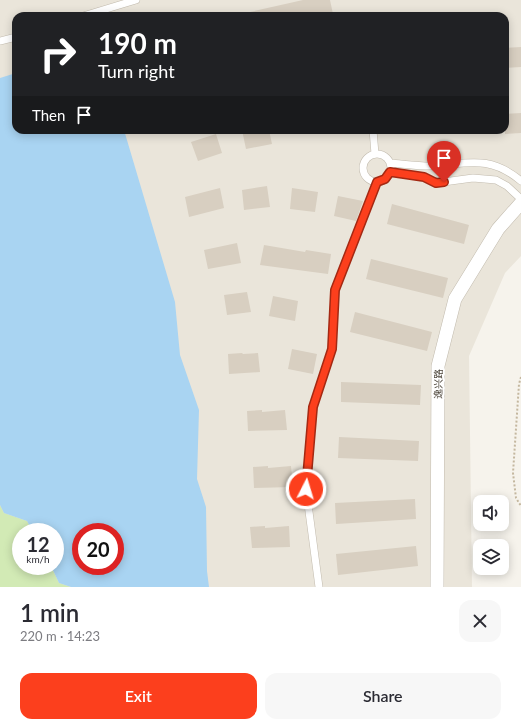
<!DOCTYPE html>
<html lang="en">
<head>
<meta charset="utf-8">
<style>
  :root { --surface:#fff; --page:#f7f7f7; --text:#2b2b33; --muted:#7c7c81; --accent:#fc3f1d }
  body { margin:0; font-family:Lato,"Noto Sans SC",sans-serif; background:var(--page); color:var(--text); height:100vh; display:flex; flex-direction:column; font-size:15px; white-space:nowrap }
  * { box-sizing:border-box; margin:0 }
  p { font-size:13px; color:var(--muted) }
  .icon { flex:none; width:22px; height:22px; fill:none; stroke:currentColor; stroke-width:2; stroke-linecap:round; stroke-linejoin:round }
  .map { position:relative; height:587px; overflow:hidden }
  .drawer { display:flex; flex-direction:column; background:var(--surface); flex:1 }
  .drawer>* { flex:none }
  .guide { position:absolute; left:12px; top:12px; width:497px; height:122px; border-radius:12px; box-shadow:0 2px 10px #0003; background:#202124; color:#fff; overflow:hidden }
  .controls { position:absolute; left:473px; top:495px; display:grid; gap:8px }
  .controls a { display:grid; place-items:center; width:36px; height:36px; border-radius:8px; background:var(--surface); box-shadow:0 2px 10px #0003; font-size:20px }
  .speed { position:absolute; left:12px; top:523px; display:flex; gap:8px; font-size:20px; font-weight:700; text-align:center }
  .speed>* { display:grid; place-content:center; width:52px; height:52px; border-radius:50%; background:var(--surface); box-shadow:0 2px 10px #0003; line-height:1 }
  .speed small { font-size:10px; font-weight:400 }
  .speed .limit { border:6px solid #d22; background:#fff; color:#111 }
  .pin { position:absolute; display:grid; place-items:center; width:34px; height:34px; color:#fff; margin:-41px -17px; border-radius:50% 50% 50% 0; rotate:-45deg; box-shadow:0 0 4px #0007 }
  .pin .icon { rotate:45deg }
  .me { position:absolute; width:44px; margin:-22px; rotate:5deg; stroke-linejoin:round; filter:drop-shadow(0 0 3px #0008) }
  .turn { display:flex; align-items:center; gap:14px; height:84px; padding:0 20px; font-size:18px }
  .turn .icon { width:52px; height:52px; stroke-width:2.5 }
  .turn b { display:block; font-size:28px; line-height:34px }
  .then { display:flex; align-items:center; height:38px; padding:0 20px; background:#0003; gap:8px; font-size:15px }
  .round { display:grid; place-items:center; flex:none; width:42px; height:42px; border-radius:12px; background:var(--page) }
  .headline { display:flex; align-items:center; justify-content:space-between; height:68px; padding:0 20px }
  h1 { font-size:24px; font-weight:600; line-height:30px }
  .action { display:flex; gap:8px; margin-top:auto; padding:8px 20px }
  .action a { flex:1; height:46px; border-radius:12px; background:var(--accent); color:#fff; font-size:16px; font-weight:600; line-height:46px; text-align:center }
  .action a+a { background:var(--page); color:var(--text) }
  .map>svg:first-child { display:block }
  .residential { fill:#eae5da; fill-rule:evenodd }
  .green { fill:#d2eab5 }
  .water { fill:#a9d4f2; fill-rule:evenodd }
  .building { fill:#d8cfc1 }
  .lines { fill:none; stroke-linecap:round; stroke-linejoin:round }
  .lane-casing { stroke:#c2bbae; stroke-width:8 }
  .street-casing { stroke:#c2bbae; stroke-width:14 }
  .path { stroke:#c4b79f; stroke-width:2; stroke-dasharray:2 2; stroke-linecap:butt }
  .lane { stroke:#fff; stroke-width:7 }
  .street { stroke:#fff; stroke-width:13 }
  .route-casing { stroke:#a42913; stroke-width:10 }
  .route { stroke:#fc3f1d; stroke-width:7 }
  .labels { text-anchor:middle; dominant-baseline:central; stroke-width:4; stroke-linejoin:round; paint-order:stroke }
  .street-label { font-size:10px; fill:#4b4439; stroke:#fff }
</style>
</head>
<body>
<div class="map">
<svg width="521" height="587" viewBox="0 0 521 587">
  <rect width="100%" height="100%" fill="#f6f3ec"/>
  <path class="residential" d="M0,0H521V256L505,273L469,356L472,587H0ZM16,16H505V130H16ZM21,532H55V566H21ZM81,532H115V566H81Z"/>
  <path class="green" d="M0,505L4,513L27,521L33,532H21V566H51L59,583L71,587H0Z"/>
  <path class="water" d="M16,73V130H124L175,302L180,355L199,410L197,479L206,507L207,571L209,587H71L59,583L51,566H55V532H33L27,521L4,513L0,505V78ZM81,532H115V566H81Z"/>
  <path class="building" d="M303,0H330L333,14L326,16H250V12Z
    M521,47V67L505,68V48Z
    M521,113V133L505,134V114Z
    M242,130H269L272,144L246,149Z
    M216,134L222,153L198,161L191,142Z
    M267,186L270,207L244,210L242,190Z
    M220,188L224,208L189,217L185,197Z
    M292,188L318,192L315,212L290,209Z
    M338,196L363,201L356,221L334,216Z
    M392,204L469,225L464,244L387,224Z
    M237,243L241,263L208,269L204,250Z
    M264,245L305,252L306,250L331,254L328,274L260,265Z
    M371,259L448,278L443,298L366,279Z
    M247,292L251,312L227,315L224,295Z
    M273,296L298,301L295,321L269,316Z
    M355,312L432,332L427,351L350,332Z
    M292,349L317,354L313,374L288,369Z
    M242,353L243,354L258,353L260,372L229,374L228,354Z
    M341,382L421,385L420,405L341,402Z
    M262,410V412L285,410L287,430L248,431L247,411Z
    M339,437L419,441L418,461L338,458Z
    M268,466V468L291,466L293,487L254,488L253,467Z
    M415,499L416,519L336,524L335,503Z
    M265,526V528L289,526L290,547L252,548L250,527Z
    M416,546L418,566L338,575L336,554Z"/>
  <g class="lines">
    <g class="lane-casing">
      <path id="lane" d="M83,16L136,0
        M0,41L16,37
        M373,130L375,154
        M363 168a14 14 0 1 1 28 0a14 14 0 1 1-28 0Z
        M390,163C403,164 417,166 430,166C467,164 489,154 521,181
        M390,172L424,177L436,183L473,178L496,180L507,186L521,199
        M319,587L306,489L313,407L332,349L335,290L377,182"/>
    </g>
    <g class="street-casing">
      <path id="street" d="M437,587L438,366L455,299L498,229L521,203"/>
    </g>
    <path class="path" d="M521,377L519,384L513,473L516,498L521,506"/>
    <use href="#lane" class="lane"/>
    <use href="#street" class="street"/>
  </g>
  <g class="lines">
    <g class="route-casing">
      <path id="route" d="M306,489L313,407L332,349L335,290L377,182L385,179L390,172L424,177L436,183L444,182"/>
    </g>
    <use href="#route" class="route"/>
  </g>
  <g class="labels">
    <g class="street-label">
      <text transform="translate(438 384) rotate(-89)">逸兴路</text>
    </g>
  </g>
</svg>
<div class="controls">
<a><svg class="icon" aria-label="sound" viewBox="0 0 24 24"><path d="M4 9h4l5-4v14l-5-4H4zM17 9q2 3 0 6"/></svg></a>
<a><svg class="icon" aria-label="layers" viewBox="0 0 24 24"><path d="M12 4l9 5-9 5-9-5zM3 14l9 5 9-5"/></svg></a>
</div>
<div class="speed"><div>12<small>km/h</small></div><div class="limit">20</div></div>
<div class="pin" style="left:444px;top:182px;background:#d93025"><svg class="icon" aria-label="arrive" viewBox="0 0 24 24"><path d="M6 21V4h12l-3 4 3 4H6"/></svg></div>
<svg class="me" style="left:306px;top:489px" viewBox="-20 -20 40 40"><circle r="17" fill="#fc3f1d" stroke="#fff" stroke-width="3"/><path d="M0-11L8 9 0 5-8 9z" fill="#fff"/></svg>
<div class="guide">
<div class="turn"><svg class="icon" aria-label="right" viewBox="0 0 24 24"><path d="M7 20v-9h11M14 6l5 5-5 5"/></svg><div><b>190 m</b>Turn right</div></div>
<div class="then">Then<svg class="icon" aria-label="arrive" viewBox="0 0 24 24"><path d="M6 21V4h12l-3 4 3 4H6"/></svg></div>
</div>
</div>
<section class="drawer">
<div class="headline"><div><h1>1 min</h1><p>220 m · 14:23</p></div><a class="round"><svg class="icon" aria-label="close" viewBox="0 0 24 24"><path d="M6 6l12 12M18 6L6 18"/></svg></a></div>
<div class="action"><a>Exit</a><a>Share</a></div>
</section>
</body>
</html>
